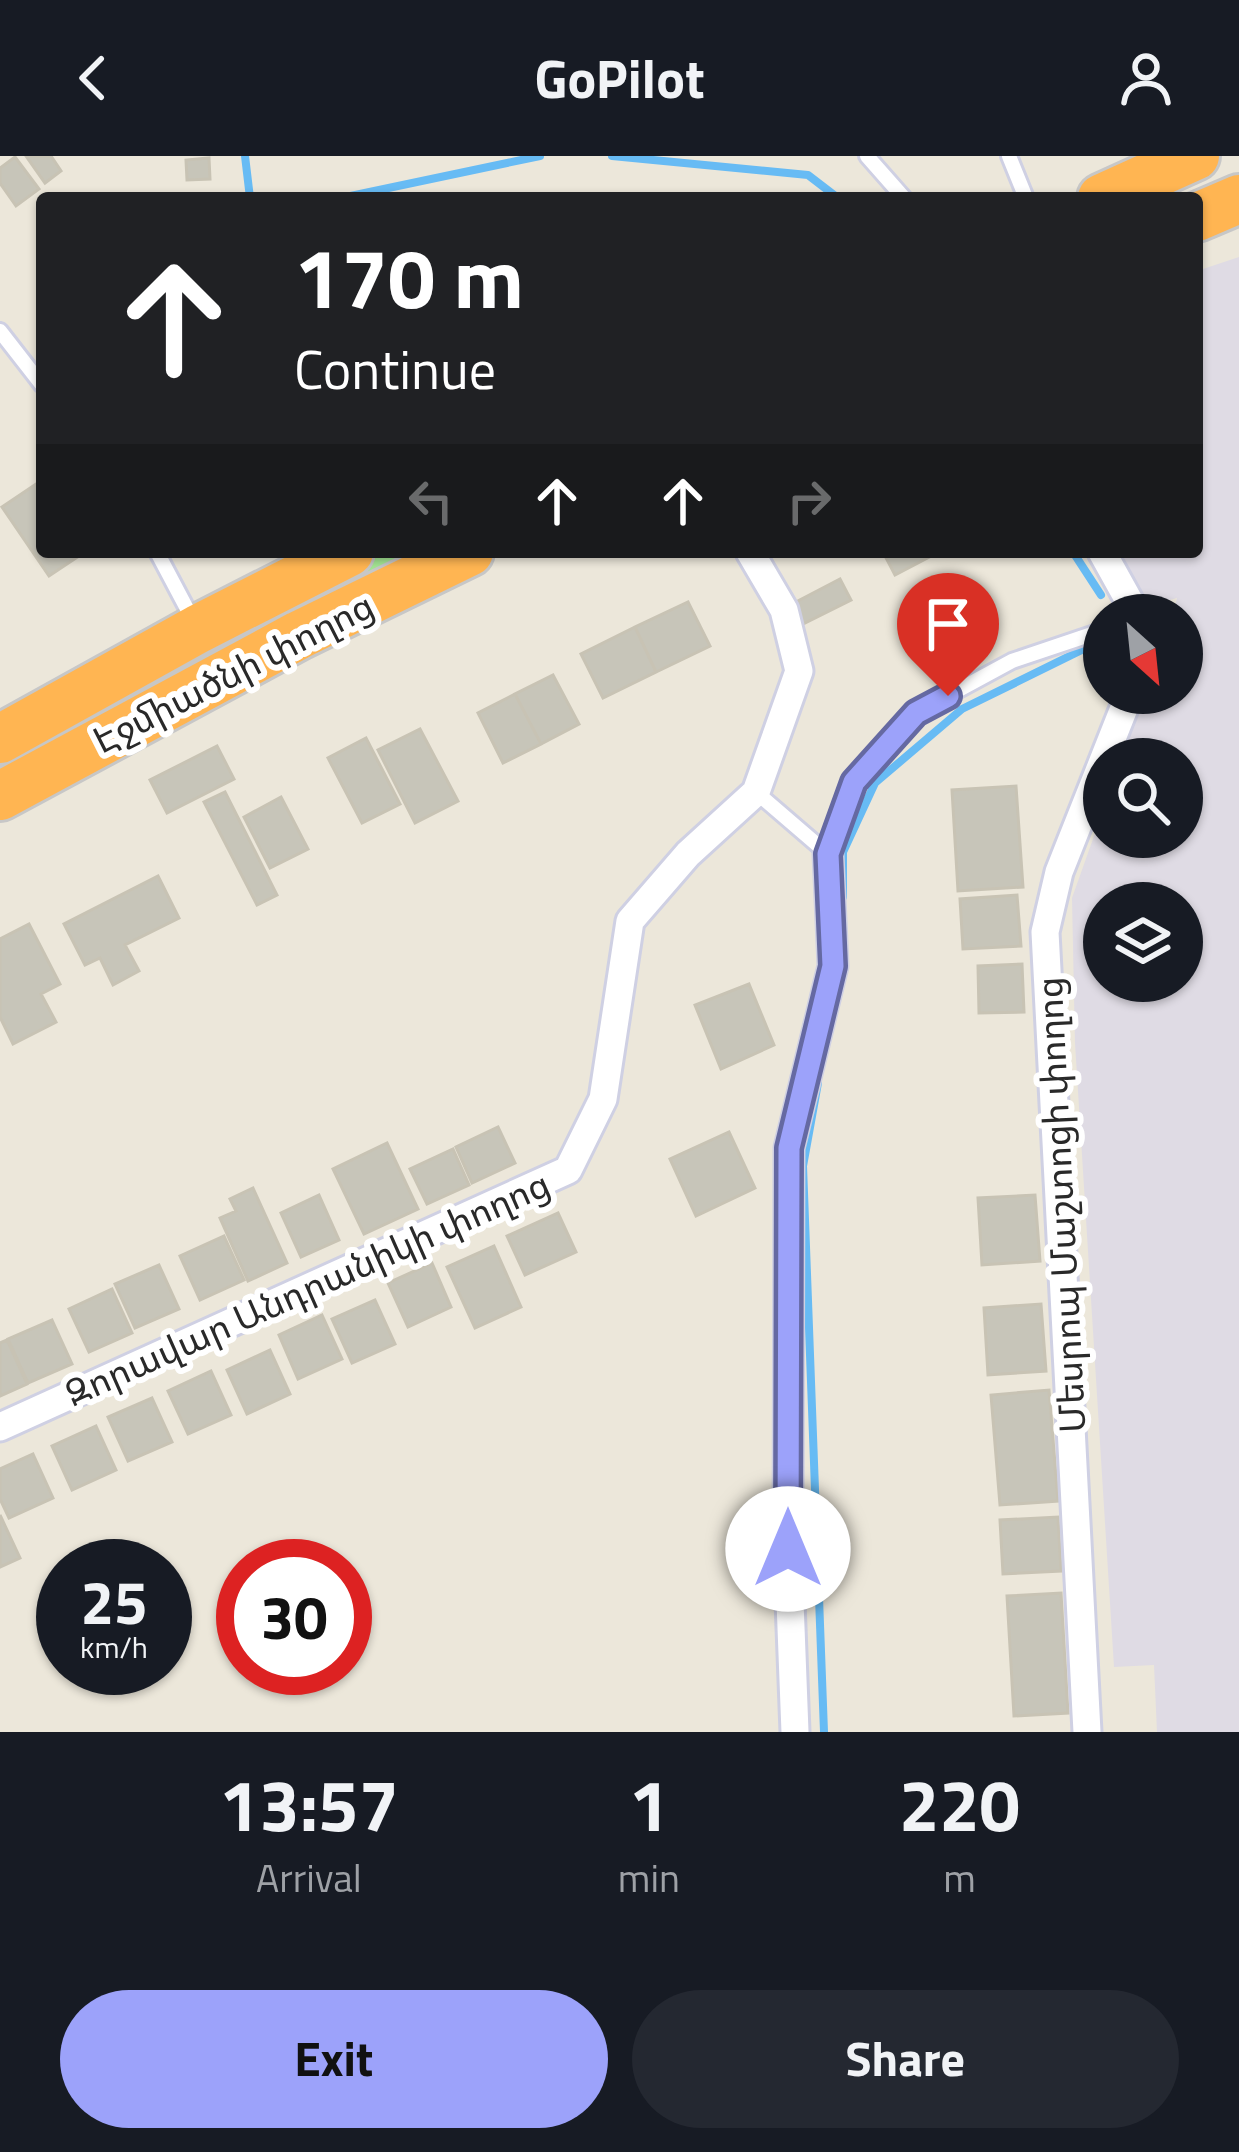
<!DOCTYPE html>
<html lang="en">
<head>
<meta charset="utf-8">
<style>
  :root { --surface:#171b24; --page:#242831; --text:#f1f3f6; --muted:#9ea1a6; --accent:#9ca2fa }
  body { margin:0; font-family:"Titillium Web","Noto Sans Armenian",sans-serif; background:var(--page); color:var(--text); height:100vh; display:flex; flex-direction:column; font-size:45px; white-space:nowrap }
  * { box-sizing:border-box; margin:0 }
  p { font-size:39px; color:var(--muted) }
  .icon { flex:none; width:66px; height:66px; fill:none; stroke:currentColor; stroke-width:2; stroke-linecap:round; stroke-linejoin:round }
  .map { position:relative; height:1576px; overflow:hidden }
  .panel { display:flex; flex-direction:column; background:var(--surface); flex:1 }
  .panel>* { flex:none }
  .hud { position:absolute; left:36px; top:36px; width:1167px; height:366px; border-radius:12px; box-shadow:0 3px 9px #0004; background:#202124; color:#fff; overflow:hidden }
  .needle { width:78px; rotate:153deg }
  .controls { position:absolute; left:1083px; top:438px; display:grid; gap:24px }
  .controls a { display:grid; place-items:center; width:120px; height:120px; border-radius:50%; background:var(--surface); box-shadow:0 3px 9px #0004; font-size:60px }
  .speed { position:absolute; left:36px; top:1383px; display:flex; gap:24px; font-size:60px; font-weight:700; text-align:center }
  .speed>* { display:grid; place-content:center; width:156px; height:156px; border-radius:50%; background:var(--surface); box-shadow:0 3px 9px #0004; line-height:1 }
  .speed small { font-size:30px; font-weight:400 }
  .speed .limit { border:18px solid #d22; background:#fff; color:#111 }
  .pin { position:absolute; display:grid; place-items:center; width:102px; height:102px; color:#fff; margin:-123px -51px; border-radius:50% 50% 50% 0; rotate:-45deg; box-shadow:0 0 12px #0007 }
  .pin .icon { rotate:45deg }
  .me { position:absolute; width:132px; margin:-66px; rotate:0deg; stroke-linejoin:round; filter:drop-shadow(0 0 9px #0008) }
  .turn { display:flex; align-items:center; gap:42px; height:252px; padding:0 60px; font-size:54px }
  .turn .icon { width:156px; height:156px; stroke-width:2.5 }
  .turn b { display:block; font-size:84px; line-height:102px }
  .lanes { display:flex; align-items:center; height:114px; padding:0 60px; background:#0003; justify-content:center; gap:60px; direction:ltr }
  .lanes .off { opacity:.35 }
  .eta { display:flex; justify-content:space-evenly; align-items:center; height:204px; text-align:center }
  .eta b { font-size:72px; font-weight:700; line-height:84px }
  .button { display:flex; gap:24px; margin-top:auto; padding:24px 60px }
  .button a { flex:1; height:138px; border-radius:72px; background:var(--accent); color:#111; font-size:48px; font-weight:700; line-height:138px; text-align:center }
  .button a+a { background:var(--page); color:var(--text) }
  header { display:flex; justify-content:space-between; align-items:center; height:156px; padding:0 60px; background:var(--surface); font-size:54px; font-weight:700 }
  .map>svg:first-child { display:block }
  .industrial { fill:#dfdbe4; fill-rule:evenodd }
  .green { fill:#a4e693 }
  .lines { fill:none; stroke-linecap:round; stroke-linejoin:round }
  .stream { stroke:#67bbf4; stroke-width:8 }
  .building { fill:#c7c5b9; stroke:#c8c3b4; stroke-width:3 }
  .lane-casing { stroke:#cfd0e3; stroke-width:20 }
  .street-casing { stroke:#cfd0e3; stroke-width:33 }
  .highway-casing { stroke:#c7c7c7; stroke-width:54 }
  .lane { stroke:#fff; stroke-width:14 }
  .street { stroke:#fff; stroke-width:27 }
  .highway { stroke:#ffb552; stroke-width:48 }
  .route-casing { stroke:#6569a2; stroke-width:30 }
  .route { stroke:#9ca2fa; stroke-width:21 }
  .labels { text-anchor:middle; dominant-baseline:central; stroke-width:12; stroke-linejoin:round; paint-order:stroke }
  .street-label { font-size:36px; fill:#292929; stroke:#fff }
</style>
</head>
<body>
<header><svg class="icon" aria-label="back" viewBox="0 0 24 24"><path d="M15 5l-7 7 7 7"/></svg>GoPilot<svg class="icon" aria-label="person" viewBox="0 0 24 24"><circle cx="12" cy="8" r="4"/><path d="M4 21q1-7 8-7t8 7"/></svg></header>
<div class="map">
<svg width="1239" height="1576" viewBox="0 0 1239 1576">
  <rect width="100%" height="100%" fill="#ece7da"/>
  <path class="industrial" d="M1239,101V1576H1157L1154,1509L1114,1511L1075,887L1072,742L1104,652V681H1182V603H1121L1145,537H1182V459H1173L1177,442L1144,451L1122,396H1197V115ZM1104,747H1182V825H1104Z"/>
  <path class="green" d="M384,396H415L0,616V599Z"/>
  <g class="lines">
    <path class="stream" d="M245,0L250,42
      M612,0L808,19L838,42
      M341,42L540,0
      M1073,396L1101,439
      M843,741V696L875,627L962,553L1094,488
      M818,927L803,1010L824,1576"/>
  </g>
  <path class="building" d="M26,0H51L61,15L45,27Z
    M15,1L39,33L16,50L0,27V12Z
    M209,2L210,23L187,24L186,4Z
    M42,324V396H85L49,420L2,351Z
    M883,396H939L895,419Z
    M840,423L851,444L801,469L790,449Z
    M688,446L710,490L656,516L635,471Z
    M635,471L656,516L603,542L581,498Z
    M553,519L579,568L541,588L515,538Z
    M515,538L541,588L503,607L478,557Z
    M420,573L458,645L415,667L378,594Z
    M366,582L400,648L362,667L328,602Z
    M217,590L234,623L167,657L150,624Z
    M1016,630L1023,731L958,735L952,634Z
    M225,636L277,739L257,749L204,646Z
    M281,641L308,693L270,712L244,661Z
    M158,720L179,762L125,789L139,815L113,829L100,802L85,809L64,768Z
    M1017,739L1021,790L963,793L960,743Z
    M29,768L60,828L41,838L56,866L13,888L0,861V783Z
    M1022,808L1024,856L979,857L978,810Z
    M749,828L774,889L721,913L695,849Z
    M498,971L515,1007L472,1027L456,991Z
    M729,976L755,1032L696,1060L670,1003Z
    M387,987L418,1053L364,1078L333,1013Z
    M453,993L469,1029L427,1048L410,1013Z
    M253,1032L287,1107L248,1125L220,1062L236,1055L230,1043Z
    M319,1039L339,1084L301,1101L281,1057Z
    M1035,1039L1040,1105L982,1109L978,1042Z
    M558,1057L576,1096L525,1119L507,1080Z
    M224,1080L244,1124L200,1144L180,1100Z
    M494,1090L521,1151L475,1172L447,1111Z
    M432,1107L451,1151L408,1171L388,1127Z
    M159,1109L179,1153L135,1172L115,1128Z
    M112,1133L132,1177L89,1196L69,1153Z
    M375,1144L395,1188L352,1207L332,1163Z
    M1041,1148L1046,1215L988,1219L984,1152Z
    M322,1159L342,1203L298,1223L279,1179Z
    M52,1164L72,1208L28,1227L8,1183Z
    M7,1184L27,1228L0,1240V1187Z
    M270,1194L290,1238L247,1258L227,1214Z
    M211,1215L231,1259L188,1278L168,1235Z
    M1049,1234L1058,1345L1000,1349L991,1239Z
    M152,1242L172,1286L128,1305L108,1261Z
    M96,1270L116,1314L72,1334L52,1290Z
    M33,1298L53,1342L9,1362L0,1343V1313Z
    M0,1359L20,1402L0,1411Z
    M1058,1361L1061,1415L1003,1418L1000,1364Z
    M1061,1437L1068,1557L1014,1560L1007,1440Z"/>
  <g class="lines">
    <g class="lane-casing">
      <path id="lane" d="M867,0L904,42
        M1009,0L1026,42
        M0,175L42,229
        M157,396L194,466
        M756,636L828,698L854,626L916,557L1012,505L1104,474"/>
    </g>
    <g class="street-casing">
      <path id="street" d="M1102,396L1137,459
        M0,1271L568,1014L603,943L630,765L688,698L756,636L799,515L784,454L750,396
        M795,1576L788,1393L789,992L833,810L828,698
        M1087,1576L1045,776L1059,716L1130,537"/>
    </g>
    <g class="highway-casing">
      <path id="highway" d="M1102,42L1195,0
        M1197,61L1239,43
        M0,583L198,473L349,396
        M0,640L299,479L469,396"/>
    </g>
    <use href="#lane" class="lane"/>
    <use href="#street" class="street"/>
    <use href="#highway" class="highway"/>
  </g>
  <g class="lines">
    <g class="route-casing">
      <path id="route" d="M788,1393L789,992L833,810L828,698L854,626L916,557L948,540"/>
    </g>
    <use href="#route" class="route"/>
  </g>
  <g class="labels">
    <g class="street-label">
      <text transform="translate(233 516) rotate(-27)">Էջմիածնի փողոց</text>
      <text transform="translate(1060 1049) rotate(-93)">Մեսրոպ Մաշտոցի փողոց</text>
      <text transform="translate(307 1132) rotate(-24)">Զորավար Անդրանիկի փողոց</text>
    </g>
  </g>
</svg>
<div class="controls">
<a><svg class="needle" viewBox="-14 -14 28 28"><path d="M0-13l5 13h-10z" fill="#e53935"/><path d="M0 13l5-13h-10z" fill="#9ea1a6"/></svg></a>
<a><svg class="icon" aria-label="search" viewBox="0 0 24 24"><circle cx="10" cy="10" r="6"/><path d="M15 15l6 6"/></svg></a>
<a><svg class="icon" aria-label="layers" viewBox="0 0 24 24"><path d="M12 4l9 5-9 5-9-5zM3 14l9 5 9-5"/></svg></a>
</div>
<div class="speed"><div>25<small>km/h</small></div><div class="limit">30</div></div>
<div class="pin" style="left:948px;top:540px;background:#d93025"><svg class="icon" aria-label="arrive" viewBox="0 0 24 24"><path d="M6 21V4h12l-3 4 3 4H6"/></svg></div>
<svg class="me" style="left:788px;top:1393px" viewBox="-20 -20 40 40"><circle r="19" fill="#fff"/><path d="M0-13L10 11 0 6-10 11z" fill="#9ca2fa"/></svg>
<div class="hud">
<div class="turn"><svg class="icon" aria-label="ahead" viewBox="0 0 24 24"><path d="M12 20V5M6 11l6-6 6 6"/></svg><div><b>170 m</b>Continue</div></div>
<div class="lanes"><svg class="icon off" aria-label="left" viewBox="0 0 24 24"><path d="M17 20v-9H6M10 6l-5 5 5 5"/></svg><svg class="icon" aria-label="ahead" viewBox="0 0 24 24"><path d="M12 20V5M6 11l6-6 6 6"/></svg><svg class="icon" aria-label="ahead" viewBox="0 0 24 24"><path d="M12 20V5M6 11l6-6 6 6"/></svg><svg class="icon off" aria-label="right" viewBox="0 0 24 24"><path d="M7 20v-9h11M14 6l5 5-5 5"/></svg></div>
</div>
</div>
<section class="panel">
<div class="eta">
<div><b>13:57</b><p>Arrival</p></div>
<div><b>1</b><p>min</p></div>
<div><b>220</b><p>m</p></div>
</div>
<div class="button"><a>Exit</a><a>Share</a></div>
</section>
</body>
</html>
